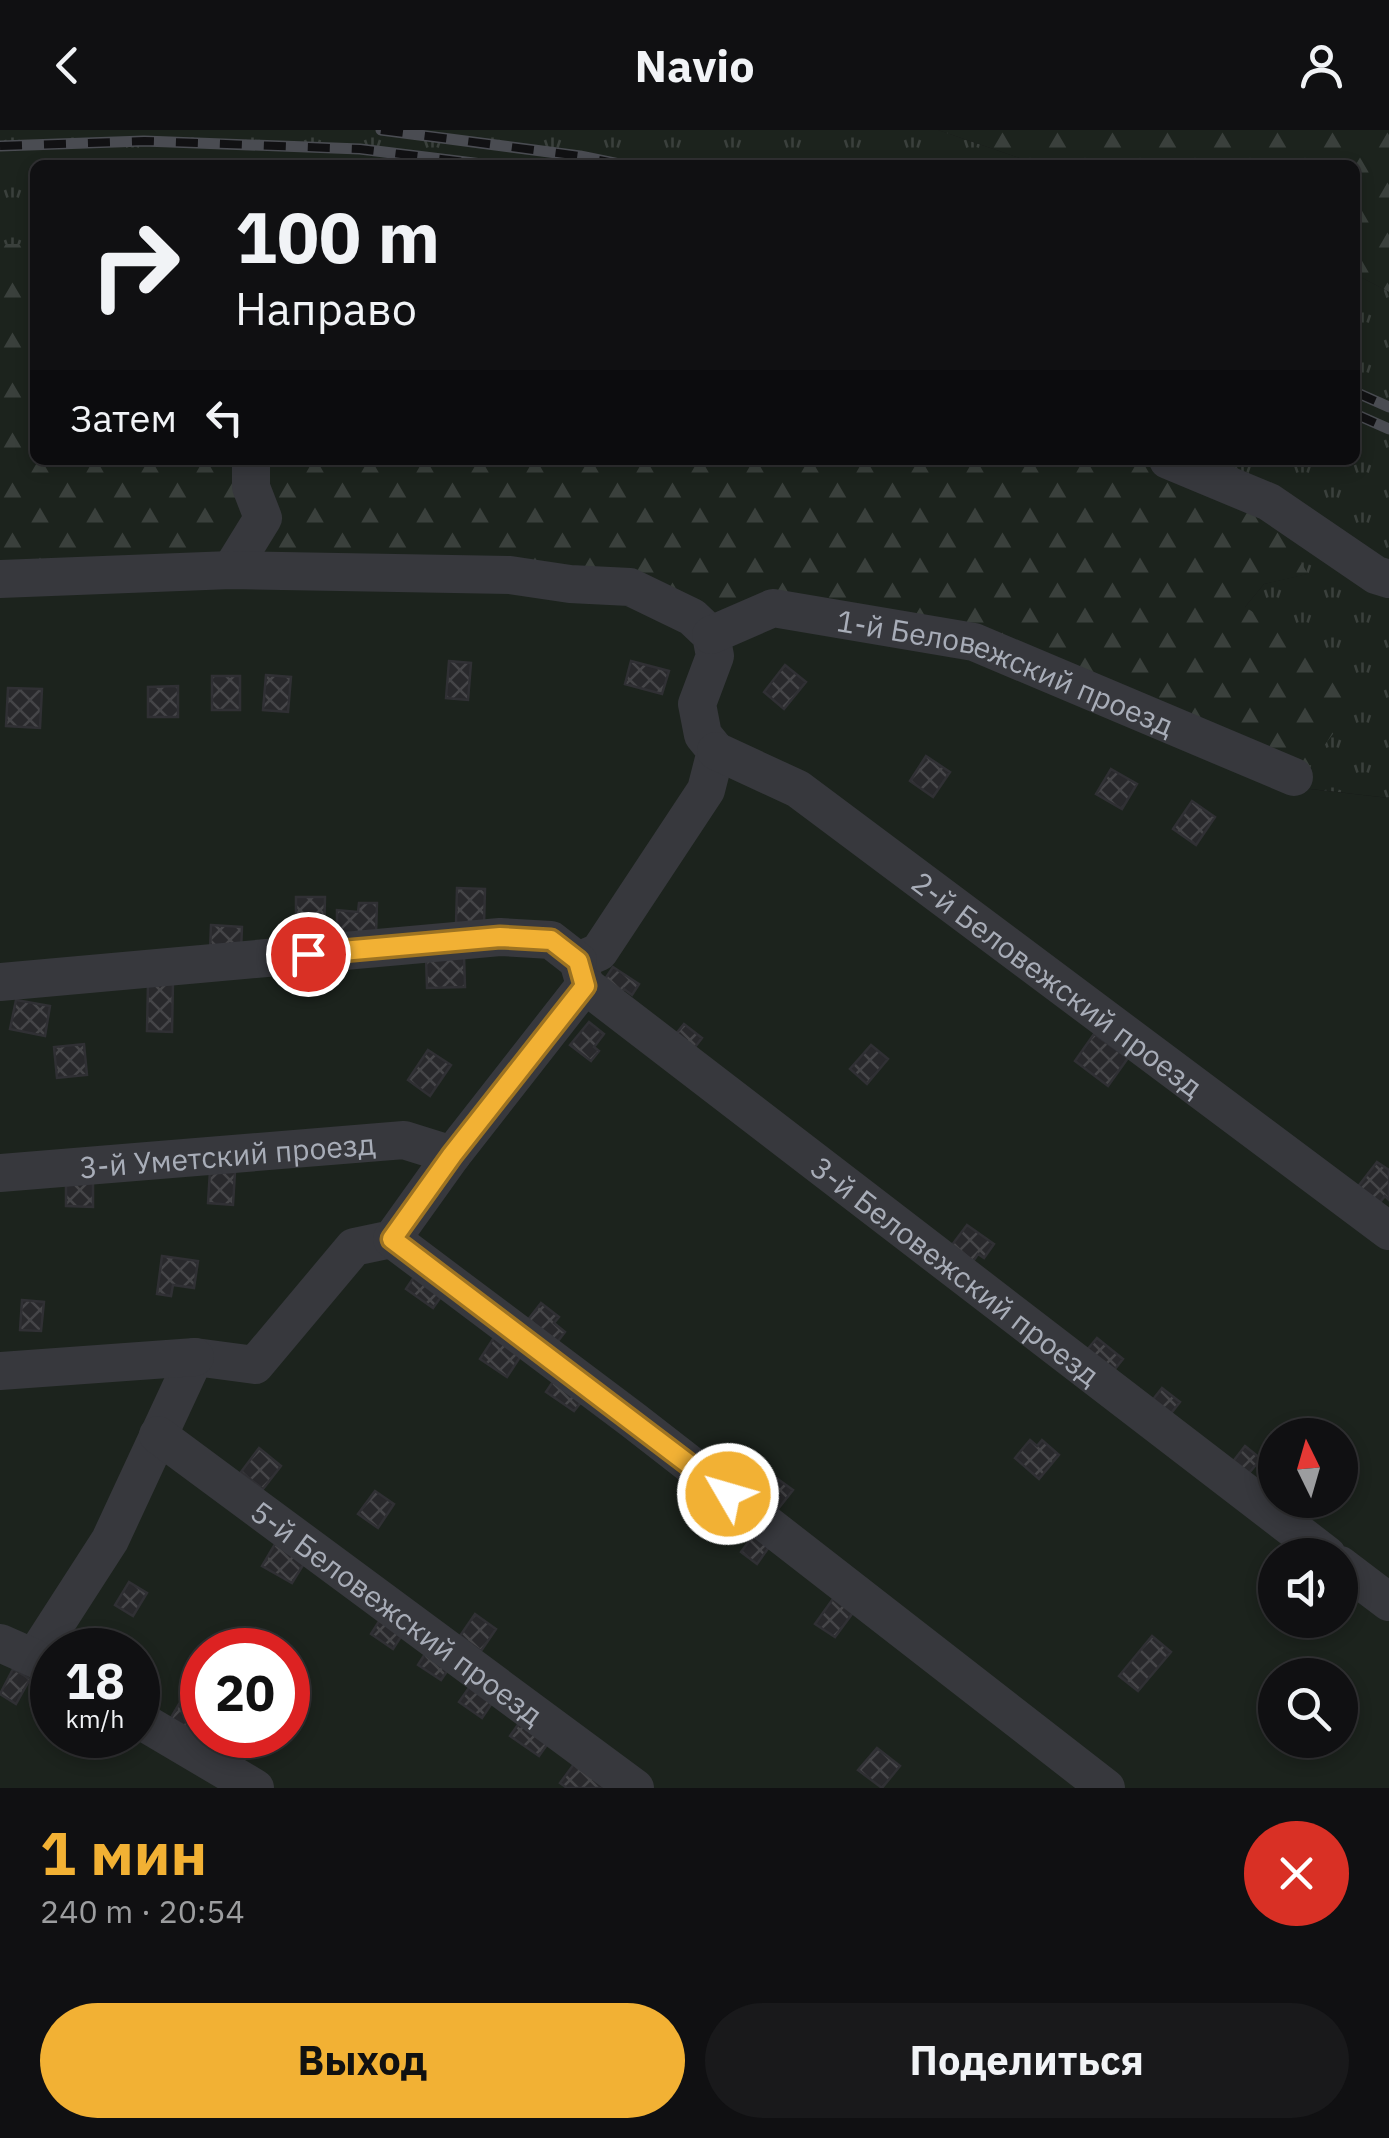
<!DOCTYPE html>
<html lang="ru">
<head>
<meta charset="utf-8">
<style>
  :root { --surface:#101012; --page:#19191b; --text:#f1f3f6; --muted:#9c9d9f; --line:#303032; --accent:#f2b134 }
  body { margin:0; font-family:"IBM Plex Sans",sans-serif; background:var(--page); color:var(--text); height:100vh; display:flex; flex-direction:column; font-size:38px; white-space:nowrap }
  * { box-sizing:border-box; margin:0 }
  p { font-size:32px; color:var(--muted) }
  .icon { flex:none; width:55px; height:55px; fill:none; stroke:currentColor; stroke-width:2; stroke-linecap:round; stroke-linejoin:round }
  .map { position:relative; height:1658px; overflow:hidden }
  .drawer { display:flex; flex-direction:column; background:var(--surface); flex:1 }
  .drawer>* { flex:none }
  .banner { position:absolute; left:30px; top:30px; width:1330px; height:305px; border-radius:15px; box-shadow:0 5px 15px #0003,0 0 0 2px var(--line); background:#101012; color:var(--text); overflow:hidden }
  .needle { width:65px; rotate:355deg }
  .controls { position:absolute; left:1258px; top:1288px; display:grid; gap:20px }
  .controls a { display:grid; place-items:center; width:100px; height:100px; border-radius:50%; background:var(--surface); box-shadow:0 5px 15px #0003,0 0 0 2px var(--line); font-size:50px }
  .speed { position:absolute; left:30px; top:1498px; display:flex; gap:20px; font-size:50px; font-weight:700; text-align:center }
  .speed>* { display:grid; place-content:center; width:130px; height:130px; border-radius:50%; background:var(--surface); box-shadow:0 5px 15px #0003,0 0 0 2px var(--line); line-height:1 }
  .speed small { font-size:25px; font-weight:400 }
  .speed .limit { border:15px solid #d22; background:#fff; color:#111 }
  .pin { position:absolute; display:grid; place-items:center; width:85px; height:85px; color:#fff; margin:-42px; border:5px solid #fff; border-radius:50%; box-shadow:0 2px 10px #0007 }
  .me { position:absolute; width:110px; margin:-55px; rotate:308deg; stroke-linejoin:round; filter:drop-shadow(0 0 8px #0008) }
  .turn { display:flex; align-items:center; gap:35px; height:210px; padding:0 40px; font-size:45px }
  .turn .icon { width:130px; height:130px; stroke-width:2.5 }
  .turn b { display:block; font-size:70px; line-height:85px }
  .then { display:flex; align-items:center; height:95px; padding:0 40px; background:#0003; gap:20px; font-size:38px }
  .round { display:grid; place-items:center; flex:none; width:105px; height:105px; border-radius:52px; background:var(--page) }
  .head { display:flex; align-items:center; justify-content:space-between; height:170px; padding:0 40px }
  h1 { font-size:60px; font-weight:800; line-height:75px; color:var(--accent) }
  .button { display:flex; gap:20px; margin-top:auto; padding:20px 40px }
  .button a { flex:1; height:115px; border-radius:60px; background:var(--accent); color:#111; font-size:40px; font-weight:800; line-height:115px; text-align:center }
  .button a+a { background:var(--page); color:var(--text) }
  header { display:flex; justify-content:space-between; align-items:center; height:130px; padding:0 40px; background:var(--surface); font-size:45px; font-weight:800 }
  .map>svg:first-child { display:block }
  .grass { fill:url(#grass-tufts) }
  .forest { fill:url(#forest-firs) }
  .garden { fill:#1c231d; fill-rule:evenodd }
  .building { fill:url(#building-cross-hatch); stroke:#303034; stroke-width:2.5 }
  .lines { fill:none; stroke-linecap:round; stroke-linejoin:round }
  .minor { stroke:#37383d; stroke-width:38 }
  .rail-casing { stroke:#4a4c52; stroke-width:11 }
  .rail { stroke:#111113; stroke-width:8; stroke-dasharray:22; stroke-linecap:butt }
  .route-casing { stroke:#9d7322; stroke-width:25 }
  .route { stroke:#f2b134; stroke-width:18 }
  .labels { text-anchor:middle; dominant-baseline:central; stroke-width:10; stroke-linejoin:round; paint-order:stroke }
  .street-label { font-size:30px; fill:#a8adb8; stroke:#111113 }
</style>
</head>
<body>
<header><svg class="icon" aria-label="back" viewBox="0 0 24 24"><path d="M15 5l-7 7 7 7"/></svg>Navio<svg class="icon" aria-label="person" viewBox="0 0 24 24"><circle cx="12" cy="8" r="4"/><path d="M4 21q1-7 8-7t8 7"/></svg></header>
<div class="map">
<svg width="1389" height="1658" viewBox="0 0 1389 1658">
  <defs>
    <pattern id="grass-tufts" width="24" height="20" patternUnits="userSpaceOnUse" patternTransform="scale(2.5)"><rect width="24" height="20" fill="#1c231d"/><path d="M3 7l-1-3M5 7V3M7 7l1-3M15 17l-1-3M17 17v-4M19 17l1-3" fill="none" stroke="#3a403c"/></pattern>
    <pattern id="forest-firs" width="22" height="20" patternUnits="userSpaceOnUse" patternTransform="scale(2.5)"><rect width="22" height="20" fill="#1c231d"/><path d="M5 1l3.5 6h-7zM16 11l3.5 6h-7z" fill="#3a403c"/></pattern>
    <pattern id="building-cross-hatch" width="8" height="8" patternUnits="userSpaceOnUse" patternTransform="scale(2.5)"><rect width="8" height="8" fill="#29292c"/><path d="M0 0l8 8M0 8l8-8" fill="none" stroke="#454548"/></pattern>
  </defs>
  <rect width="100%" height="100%" fill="#161618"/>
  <path class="grass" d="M0,0H938L1040,35H35V114H0Z
    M1355,144L1389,162V668L1293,657L1245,477L1264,454L1307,444L1153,330H1355Z"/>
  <path class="forest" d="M938,0H1389V162L1355,144V35H1040Z
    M0,114H35V330H1153L1268,378L1308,444L1264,454L1245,477L1346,541L1345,588L1293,657L725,509L0,440Z"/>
  <path class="garden" d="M0,440L619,461L725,509L773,485L975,518L1293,657L1389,668V1658H0ZM1275,1305H1340V1370H1275ZM1275,1425H1340V1490H1275ZM52,1520H138V1605H52ZM202,1520H288V1605H202ZM1275,1545H1340V1610H1275Z"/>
  <path class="building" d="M449,531L471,533L468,570L446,568Z
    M631,531L669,541L662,564L625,554Z
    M785,535L806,552L784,579L764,562Z
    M266,545L291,547L288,582L263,580Z
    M212,546H240V580H212Z
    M178,556V587H148V557Z
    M8,558L42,559L40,598L6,596Z
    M926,626L950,642L933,667L910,651Z
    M1111,639L1137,654L1122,679L1096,664Z
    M1192,671L1215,687L1196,715L1173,699Z
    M457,758L485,759L484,796L456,795Z
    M296,767H325L324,806H296Z
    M359,773H377L376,806L337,805V780L358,782Z
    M211,795L242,797L241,822L210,821Z
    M464,825L465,857L427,858L426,826Z
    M613,837L639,854L632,865L624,859L615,872L597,861Z
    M148,852H173L172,902L147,901Z
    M16,870L50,876L45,906L10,899Z
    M589,892L604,904L594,917L599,921L591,931L570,915Z
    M684,894L702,908L685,930L666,916Z
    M1094,904L1128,928L1108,956L1075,931Z
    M84,914L87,945L57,948L54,917Z
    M871,915L888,929L867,954L850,939Z
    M428,920L451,935L430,966L408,950Z
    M1377,1032L1389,1040V1070L1385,1066L1374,1080L1353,1063Z
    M210,1040L235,1042L233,1075L208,1073Z
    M93,1046V1077L66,1076V1056Z
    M967,1095L994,1114L984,1128L978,1124L968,1139L946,1123Z
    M162,1126L198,1131L194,1158L173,1155L171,1166L157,1164Z
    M416,1144L443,1164L433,1178L406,1159Z
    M22,1170L44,1172L41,1201L20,1200Z
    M541,1173L559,1187L554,1193L565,1202L552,1219L523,1196Z
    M495,1206L522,1224L507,1247L480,1229Z
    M1097,1208L1123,1229L1107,1249L1081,1227Z
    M556,1247L585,1267L574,1281L546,1262Z
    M1162,1258L1180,1272L1165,1291L1147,1277Z
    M1030,1310L1037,1316L1042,1310L1059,1325L1039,1349L1015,1328Z
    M1245,1316L1261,1329L1243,1350L1228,1338Z
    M259,1318L281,1336L263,1359L241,1342Z
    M775,1347L793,1360L774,1384L757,1371Z
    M375,1361L394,1374L378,1398L358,1384Z
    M758,1399L774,1410L757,1434L741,1422Z
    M275,1414L305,1432L292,1453L262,1436Z
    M129,1452L147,1463L133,1486L115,1475Z
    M835,1466L855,1480L835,1507L815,1494Z
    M475,1484L496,1499L481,1521L460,1506Z
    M383,1485L406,1499L393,1519L371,1504Z
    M1152,1506L1171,1522L1138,1561L1119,1546Z
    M430,1516L454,1531L441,1550L418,1535Z
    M13,1539L30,1549L16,1574L0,1564Z
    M473,1552L496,1567L482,1588L459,1572Z
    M48,1558L52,1561V1590L35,1580Z
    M179,1574L200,1587L190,1604L169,1591Z
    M522,1589L551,1609L539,1626L510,1606Z
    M77,1605H113L102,1624L74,1609Z
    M877,1618L900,1636L882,1658L858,1640Z
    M577,1630L606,1652L601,1658H567L560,1653Z"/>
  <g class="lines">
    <g class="minor">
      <path d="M1168,330L1269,372L1376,445L1389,449"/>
      <path d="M231,440L263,388L251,357V330"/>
      <path d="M0,449L231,440L510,445L570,454L630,457L692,487L711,505L715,526L697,574L703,605L716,621L706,660L599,822L578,831L585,855L452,1025L392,1109L354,1117L255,1235L195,1227L110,1410L34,1528"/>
      <path id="s1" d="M711,505L773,478L974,512L1294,647"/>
      <path id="s2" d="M716,621L798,659L1389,1101"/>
      <path d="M0,852L500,807L551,810L578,831"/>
      <path id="s3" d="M585,855L1327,1425"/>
      <path id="s4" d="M0,1043L404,1010L452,1025"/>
      <path d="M392,1109L633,1290L1106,1658"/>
      <path d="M0,1241L195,1227"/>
      <path id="s5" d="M158,1305L635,1658"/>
      <path d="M1340,1435L1389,1472"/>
      <path d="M0,1513L34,1528L52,1538"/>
      <path d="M138,1589L255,1658"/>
    </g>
    <g class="rail-casing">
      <path id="rail" d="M381,0L580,26L624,35
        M0,16L144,11L360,19L490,35
        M1355,262L1389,277
        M1355,284L1389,299"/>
    </g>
    <use href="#rail" class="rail"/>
  </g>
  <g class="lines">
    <g class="route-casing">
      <path id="route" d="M308,824L500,807L551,810L578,831L585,856L452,1025L392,1109L728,1364"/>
    </g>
    <use href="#route" class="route"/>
  </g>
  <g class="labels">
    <g class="street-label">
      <text stroke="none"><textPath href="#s1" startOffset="310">1-й Беловежский проезд</textPath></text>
      <text stroke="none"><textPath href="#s2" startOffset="415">2-й Беловежский проезд</textPath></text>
      <text stroke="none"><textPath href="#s4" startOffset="228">3-й Уметский проезд</textPath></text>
      <text stroke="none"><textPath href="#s3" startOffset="468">3-й Беловежский проезд</textPath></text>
      <text stroke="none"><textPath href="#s5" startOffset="298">5-й Беловежский проезд</textPath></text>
    </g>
  </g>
</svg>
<div class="controls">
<a><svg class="needle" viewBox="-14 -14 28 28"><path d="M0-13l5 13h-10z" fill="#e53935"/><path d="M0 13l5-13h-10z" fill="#9c9d9f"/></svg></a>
<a><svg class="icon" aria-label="sound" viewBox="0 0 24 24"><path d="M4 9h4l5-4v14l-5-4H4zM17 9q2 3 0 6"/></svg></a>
<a><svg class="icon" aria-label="search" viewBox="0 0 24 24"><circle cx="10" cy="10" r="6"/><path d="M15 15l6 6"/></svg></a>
</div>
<div class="speed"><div>18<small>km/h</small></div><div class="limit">20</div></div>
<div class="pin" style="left:308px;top:824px;background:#d93025"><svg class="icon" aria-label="arrive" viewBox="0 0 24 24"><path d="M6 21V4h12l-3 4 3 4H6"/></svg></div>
<svg class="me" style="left:728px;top:1364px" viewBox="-20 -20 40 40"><circle r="17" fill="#f2b134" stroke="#fff" stroke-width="3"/><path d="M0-11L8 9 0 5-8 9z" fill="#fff"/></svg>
<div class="banner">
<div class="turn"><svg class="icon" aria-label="right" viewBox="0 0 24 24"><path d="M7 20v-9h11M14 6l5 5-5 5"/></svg><div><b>100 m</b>Направо</div></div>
<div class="then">Затем<svg class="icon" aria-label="left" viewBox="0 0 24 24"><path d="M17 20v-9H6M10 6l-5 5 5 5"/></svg></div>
</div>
</div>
<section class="drawer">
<div class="head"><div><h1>1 мин</h1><p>240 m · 20:54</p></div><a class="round" style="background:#d93025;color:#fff"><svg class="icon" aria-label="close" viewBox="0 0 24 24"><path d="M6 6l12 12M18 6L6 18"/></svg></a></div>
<div class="button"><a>Выход</a><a>Поделиться</a></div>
</section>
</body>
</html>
